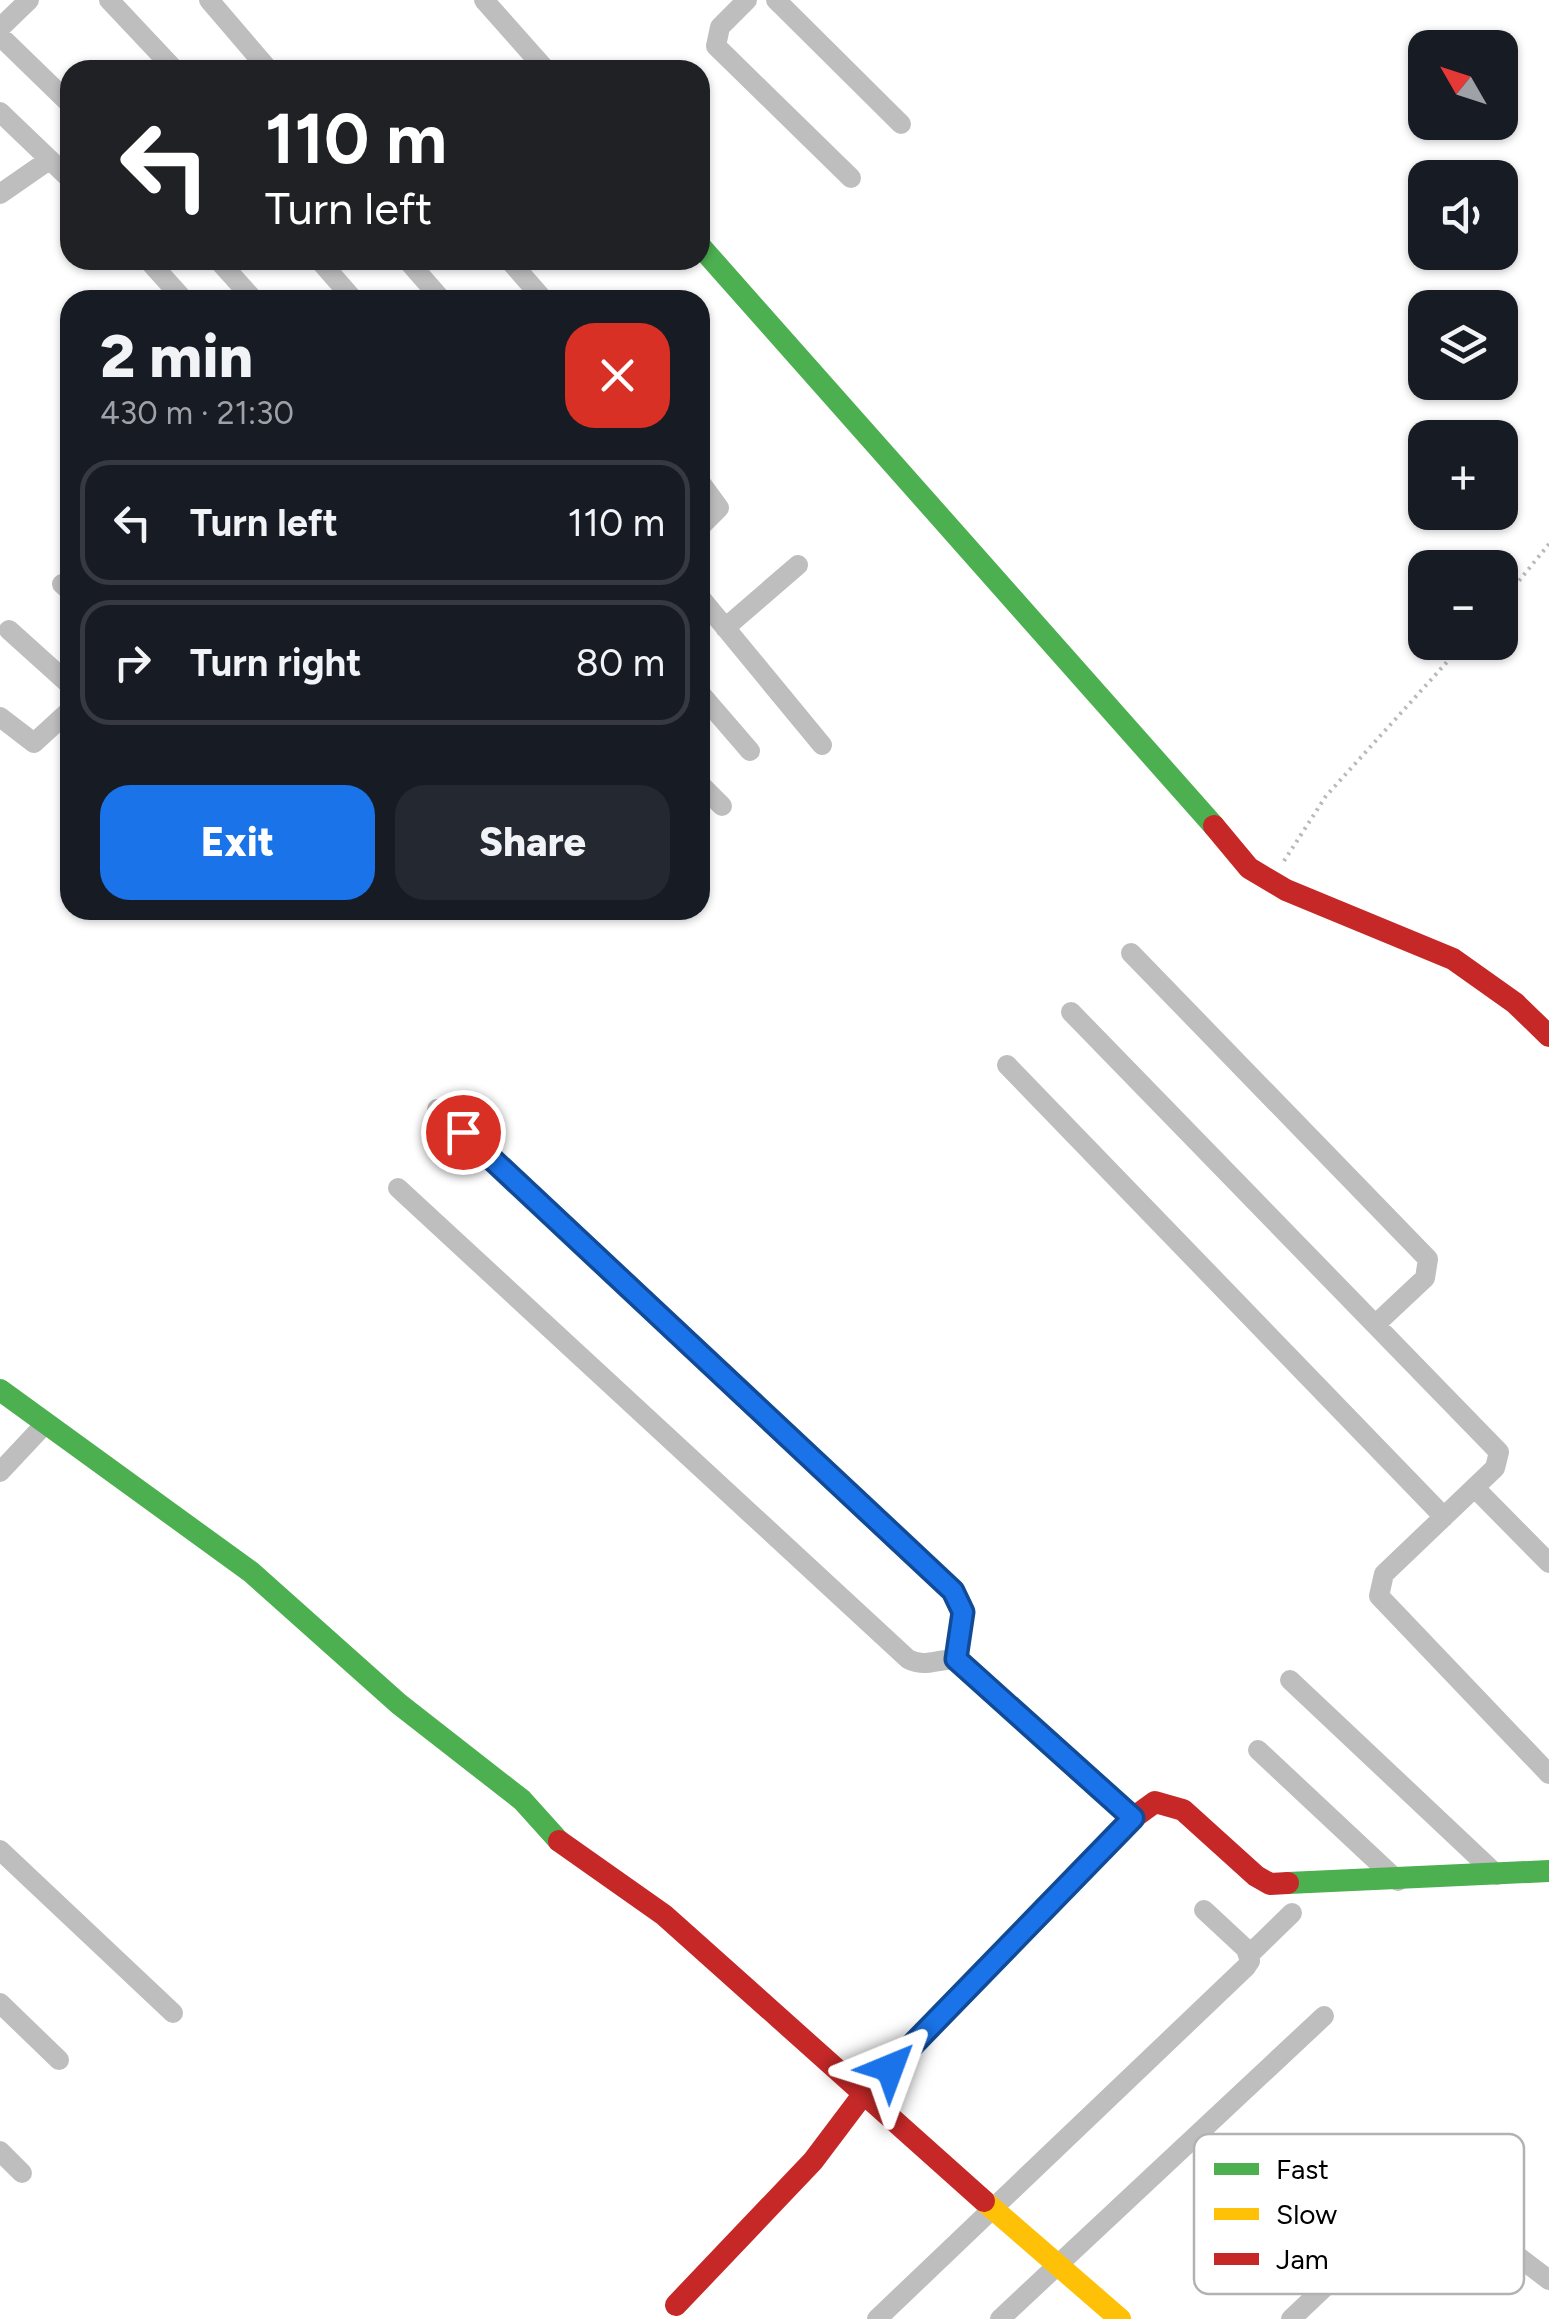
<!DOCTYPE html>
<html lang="en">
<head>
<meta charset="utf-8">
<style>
  :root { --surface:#171b24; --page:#242831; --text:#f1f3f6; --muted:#9ea1a6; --line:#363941; --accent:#1a73e8 }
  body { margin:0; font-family:Figtree,sans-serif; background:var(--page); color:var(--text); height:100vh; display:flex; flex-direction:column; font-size:38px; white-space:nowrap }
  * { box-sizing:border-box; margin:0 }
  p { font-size:32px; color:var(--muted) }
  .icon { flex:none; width:55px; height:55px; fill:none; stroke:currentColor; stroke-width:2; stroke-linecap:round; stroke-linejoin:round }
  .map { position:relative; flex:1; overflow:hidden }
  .details { position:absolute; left:60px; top:290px; width:650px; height:630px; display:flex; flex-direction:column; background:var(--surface); border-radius:30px; box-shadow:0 2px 8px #0004 }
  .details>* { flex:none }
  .top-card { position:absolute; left:60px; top:60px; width:650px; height:210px; border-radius:30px; box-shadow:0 2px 8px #0004; background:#202124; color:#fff; overflow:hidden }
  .needle { width:65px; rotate:309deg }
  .fabs { position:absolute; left:1408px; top:30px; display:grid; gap:20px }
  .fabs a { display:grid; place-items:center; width:110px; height:110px; border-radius:20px; background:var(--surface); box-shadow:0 2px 8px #0004; font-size:50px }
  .pin { position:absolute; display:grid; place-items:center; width:85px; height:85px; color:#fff; margin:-42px; border:5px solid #fff; border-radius:50%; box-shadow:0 2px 10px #0007 }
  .me { position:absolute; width:110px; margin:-55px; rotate:44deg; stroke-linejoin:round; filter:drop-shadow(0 0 8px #0008) }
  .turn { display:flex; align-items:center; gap:35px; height:210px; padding:0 40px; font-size:45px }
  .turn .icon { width:130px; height:130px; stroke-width:2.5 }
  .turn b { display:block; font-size:70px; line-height:85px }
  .round { display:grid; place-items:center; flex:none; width:105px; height:105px; border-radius:30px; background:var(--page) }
  .summary { display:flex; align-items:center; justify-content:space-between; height:170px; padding:0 40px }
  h1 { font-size:60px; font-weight:800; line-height:75px }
  .cta { display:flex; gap:20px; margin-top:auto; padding:20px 40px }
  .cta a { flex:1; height:115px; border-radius:30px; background:var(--accent); color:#fff; font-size:40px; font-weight:800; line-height:115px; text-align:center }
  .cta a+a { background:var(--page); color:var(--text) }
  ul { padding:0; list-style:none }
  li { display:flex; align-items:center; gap:30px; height:125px; margin:0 20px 15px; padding:0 20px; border:5px solid var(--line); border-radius:30px }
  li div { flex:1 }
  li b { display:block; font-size:38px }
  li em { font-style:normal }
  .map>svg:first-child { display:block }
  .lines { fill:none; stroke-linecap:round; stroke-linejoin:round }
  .path { stroke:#b9b9b9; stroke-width:4; stroke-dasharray:2.5 5; stroke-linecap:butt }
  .street { stroke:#bebebe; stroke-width:20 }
  .fast { stroke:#4caf50; stroke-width:22 }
  .slow { stroke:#ffc107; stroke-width:22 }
  .jam { stroke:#c62828; stroke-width:22 }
  .route-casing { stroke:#114b97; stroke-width:25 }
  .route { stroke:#1a73e8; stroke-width:18 }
  .key { fill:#fff; stroke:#b2b2b2; stroke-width:2.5 }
  .key-label { font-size:28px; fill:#000 }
</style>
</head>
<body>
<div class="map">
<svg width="1549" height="2319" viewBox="0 0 1549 2319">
  <rect width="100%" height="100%" fill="#fff"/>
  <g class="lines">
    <path class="path" d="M1500,604L1549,544
      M1284,861L1326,796L1465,642"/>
    <path class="street" d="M109,0L175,70
      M209,0L269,70
      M484,0L546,70
      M747,0L720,27L716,46L851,178
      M776,0L901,124
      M0,28L29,0
      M0,36L70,104
      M0,112L70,179
      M0,194L49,160
      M148,260L184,300
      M218,260L254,300
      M319,260L354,300
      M407,260L442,300
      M509,260L544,300
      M700,482L719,508L700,527
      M62,584L70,591
      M700,597L822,745
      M725,628L798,565
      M9,630L70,685
      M700,693L750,751
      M0,717L34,743L70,710
      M700,784L722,806
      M1131,953L1428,1259L1425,1278L1376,1324
      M1071,1012L1499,1452L1495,1468L1384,1574L1379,1596L1549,1774
      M1007,1065L1444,1517
      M437,1109L953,1591L963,1612L956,1659
      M398,1188L908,1659C928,1670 943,1654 963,1662L1133,1818
      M0,1472L45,1424
      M1475,1488L1549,1563
      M1290,1680L1497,1875
      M1258,1750L1398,1881
      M0,1850L173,2013
      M1249,1955L1292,1913
      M0,2003L59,2060
      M0,2151L22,2173
      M877,2319L1246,1967L1250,1961L1246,1949L1204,1910
      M1000,2319L1324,2016
      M1291,2319L1418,2199L1445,2201L1549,2280"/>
    <path class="fast" d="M700,246L1214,826
      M0,1390L251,1572L399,1704L522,1800L559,1841
      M1288,1883L1549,1871"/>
    <path class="slow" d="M984,2201L1120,2319"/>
    <path class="jam" d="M1214,826L1249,868L1286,890L1453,959L1515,1003L1549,1036
      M559,1841L664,1915L984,2201
      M676,2305L813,2161L862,2096L1133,1818L1155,1802L1183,1810L1256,1876L1270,1884L1288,1883"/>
  </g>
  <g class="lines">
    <g class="route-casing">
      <path id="route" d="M463,1132L953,1591L963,1612L956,1659L1133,1818L890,2068"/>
    </g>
    <use href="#route" class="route"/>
  </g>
  <rect x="1194" y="2134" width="330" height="160" rx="15" class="key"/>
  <rect x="1214" y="2163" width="45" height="12" fill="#4caf50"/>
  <rect x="1214" y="2208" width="45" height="12" fill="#ffc107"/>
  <rect x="1214" y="2253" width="45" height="12" fill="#c62828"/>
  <g class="key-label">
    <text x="1276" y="2179">Fast</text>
    <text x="1276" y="2224">Slow</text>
    <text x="1276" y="2269">Jam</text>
  </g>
</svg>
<div class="fabs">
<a><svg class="needle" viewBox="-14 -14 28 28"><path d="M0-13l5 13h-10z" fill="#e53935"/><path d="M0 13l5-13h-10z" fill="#9ea1a6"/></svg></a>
<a><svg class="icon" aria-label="sound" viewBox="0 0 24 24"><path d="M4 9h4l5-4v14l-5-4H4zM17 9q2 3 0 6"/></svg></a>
<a><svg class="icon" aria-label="layers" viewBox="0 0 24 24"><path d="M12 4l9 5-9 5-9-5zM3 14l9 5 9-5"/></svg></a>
<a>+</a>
<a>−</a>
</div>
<div class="pin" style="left:463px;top:1132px;background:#d93025"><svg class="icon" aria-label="arrive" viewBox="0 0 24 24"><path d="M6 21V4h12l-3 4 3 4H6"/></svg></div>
<svg class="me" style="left:890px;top:2068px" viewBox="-20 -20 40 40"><path d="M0-17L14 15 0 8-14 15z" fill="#1a73e8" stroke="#fff" stroke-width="4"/></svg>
<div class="top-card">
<div class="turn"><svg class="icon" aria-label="left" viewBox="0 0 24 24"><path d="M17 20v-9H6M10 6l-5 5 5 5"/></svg><div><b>110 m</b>Turn left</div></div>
</div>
<section class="details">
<div class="summary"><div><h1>2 min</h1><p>430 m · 21:30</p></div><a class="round" style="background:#d93025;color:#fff"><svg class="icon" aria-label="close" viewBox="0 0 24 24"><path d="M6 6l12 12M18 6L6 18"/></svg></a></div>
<ul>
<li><svg class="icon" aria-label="left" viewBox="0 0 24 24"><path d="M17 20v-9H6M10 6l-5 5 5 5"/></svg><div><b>Turn left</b></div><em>110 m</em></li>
<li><svg class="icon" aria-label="right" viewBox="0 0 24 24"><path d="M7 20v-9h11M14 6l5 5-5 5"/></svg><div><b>Turn right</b></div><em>80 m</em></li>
</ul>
<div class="cta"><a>Exit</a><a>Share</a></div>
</section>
</div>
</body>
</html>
